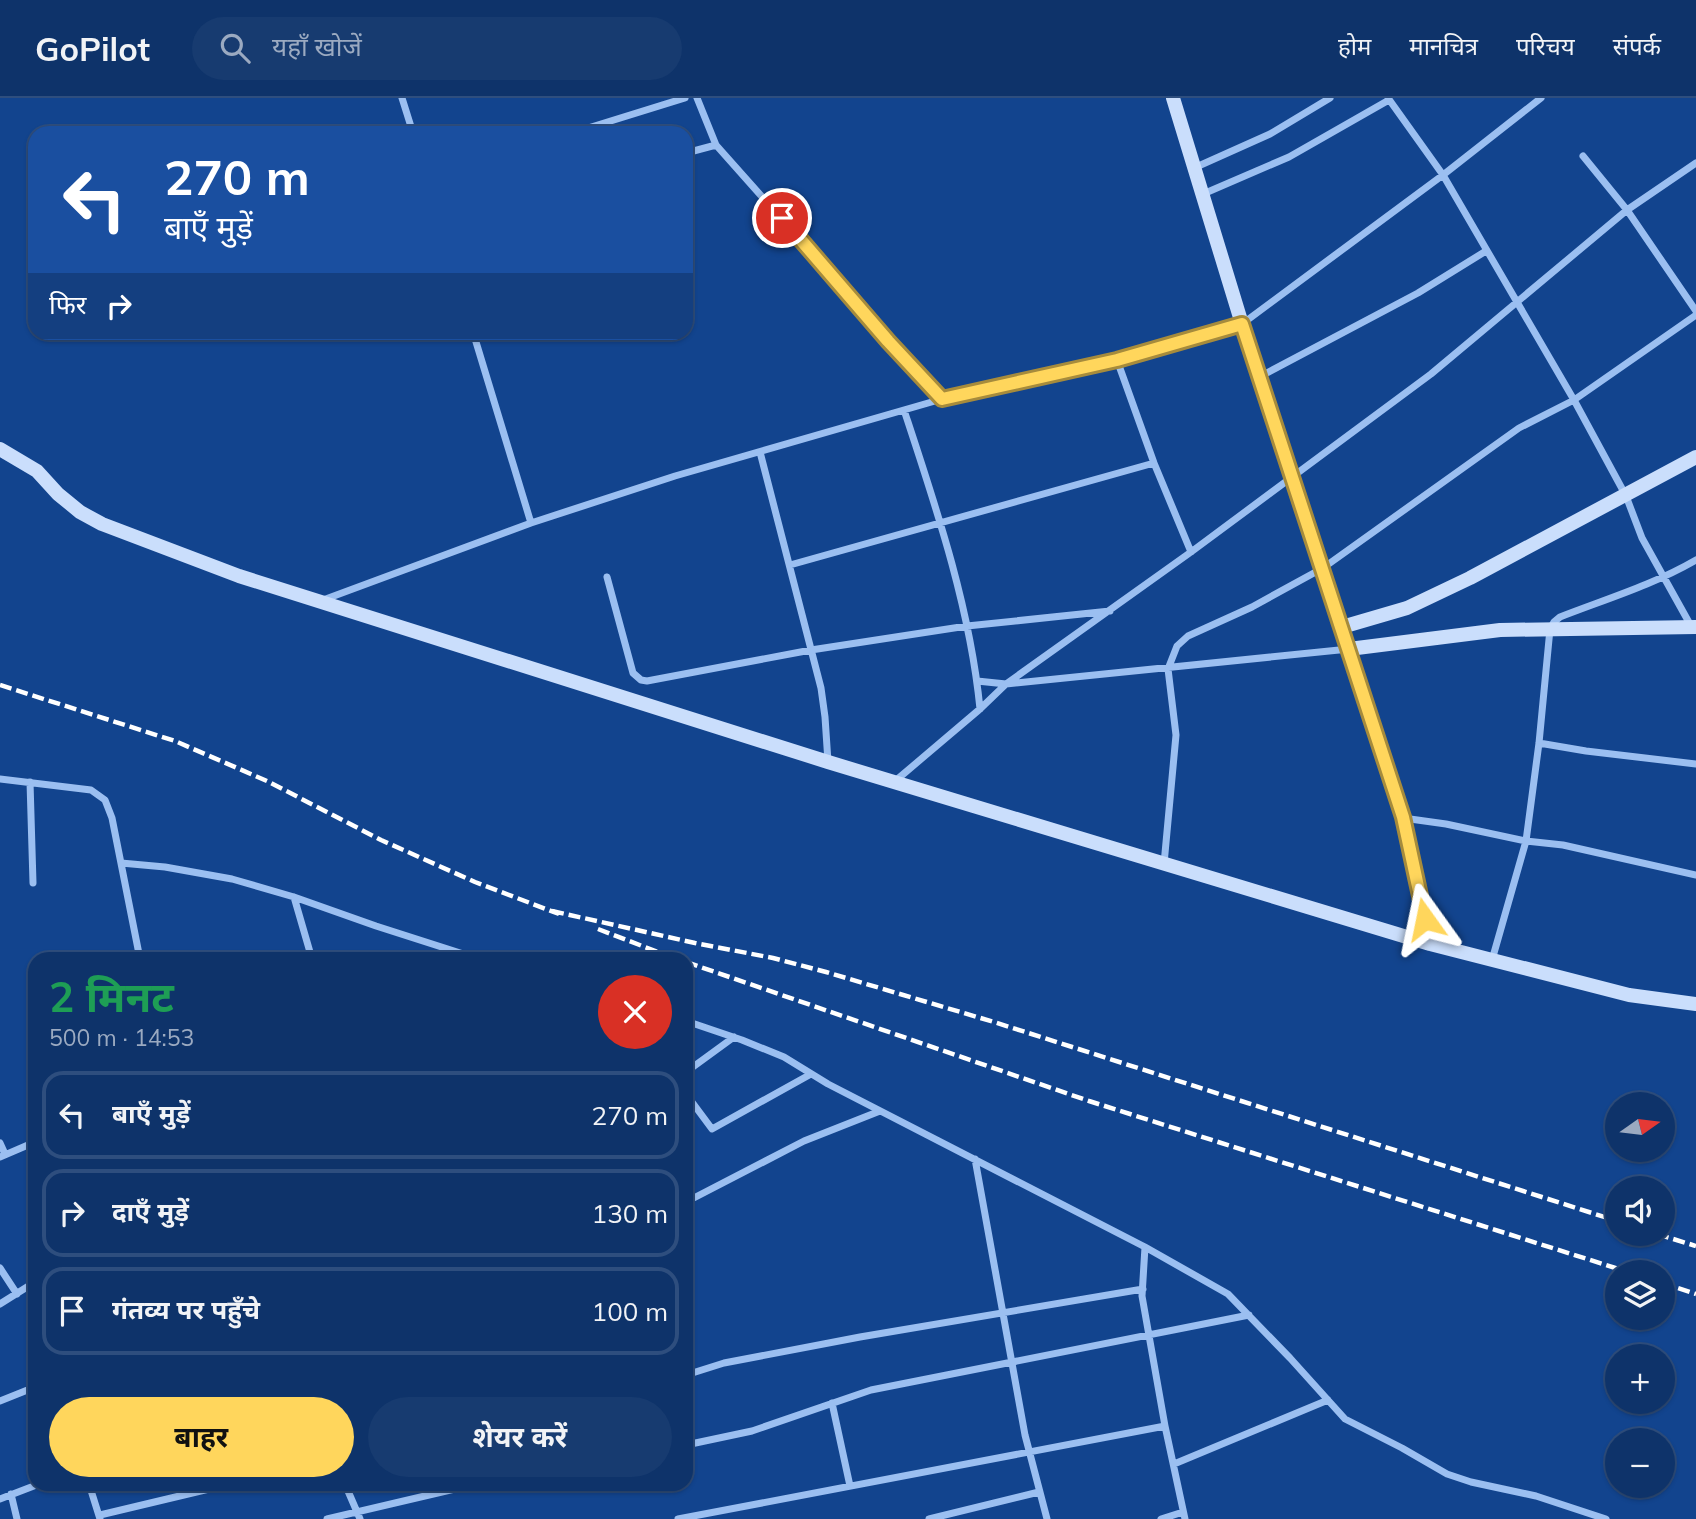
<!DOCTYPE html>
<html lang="hi">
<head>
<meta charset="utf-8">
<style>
  :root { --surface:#0e336a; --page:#173b70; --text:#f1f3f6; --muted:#9baac1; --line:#2e4e7e; --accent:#ffd65c }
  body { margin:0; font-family:Mulish,"Noto Sans Devanagari",sans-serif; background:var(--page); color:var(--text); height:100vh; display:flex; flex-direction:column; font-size:26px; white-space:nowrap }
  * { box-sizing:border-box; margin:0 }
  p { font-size:23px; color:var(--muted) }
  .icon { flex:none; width:38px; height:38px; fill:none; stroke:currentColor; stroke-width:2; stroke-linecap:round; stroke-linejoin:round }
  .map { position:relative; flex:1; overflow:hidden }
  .sheet { position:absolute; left:28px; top:854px; width:665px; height:539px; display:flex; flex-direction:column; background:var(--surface); border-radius:21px; box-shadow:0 2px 5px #0004,0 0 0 2px var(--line) }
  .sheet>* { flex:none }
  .banner { position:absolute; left:28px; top:28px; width:665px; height:214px; border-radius:21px; box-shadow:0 2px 5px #0004,0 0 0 2px var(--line); background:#1a4fa0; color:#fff; overflow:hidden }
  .needle { width:46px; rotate:76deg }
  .fabs { position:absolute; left:1605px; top:994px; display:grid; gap:14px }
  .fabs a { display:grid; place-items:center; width:70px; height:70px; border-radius:50%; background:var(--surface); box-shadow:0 2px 5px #0004,0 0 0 2px var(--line); font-size:35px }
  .pin { position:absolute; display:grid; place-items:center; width:60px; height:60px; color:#fff; margin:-30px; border:4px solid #fff; border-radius:50%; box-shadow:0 2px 7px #0007 }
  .me { position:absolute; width:77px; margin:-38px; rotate:348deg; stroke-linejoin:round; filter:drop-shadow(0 0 5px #0008) }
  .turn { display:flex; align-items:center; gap:24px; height:147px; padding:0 21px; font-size:32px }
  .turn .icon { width:91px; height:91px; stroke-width:2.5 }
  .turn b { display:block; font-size:49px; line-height:60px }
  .then { display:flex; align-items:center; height:66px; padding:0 21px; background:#0003; gap:14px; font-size:26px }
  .round { display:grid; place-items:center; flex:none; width:74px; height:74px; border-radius:37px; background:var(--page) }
  .head { display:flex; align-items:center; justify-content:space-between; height:119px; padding:0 21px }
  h1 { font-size:42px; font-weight:700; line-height:52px; color:#1e9e55 }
  .button { display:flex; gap:14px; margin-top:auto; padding:14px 21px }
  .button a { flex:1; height:80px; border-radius:42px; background:var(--accent); color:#111; font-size:28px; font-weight:700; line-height:80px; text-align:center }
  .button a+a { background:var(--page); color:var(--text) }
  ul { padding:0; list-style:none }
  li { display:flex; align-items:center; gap:21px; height:88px; margin:0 14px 10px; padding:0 7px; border:4px solid var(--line); border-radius:21px }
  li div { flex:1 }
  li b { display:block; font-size:26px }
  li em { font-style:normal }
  header { display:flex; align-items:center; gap:42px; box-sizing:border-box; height:98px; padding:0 35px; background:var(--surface); border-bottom:2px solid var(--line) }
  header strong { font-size:33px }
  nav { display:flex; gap:38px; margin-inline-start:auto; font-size:24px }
  .search { width:490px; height:63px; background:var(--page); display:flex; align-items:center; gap:18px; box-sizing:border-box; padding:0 24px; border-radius:38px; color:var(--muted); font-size:26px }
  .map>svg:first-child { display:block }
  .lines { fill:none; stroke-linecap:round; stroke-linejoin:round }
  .street { stroke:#9bbff1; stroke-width:7 }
  .secondary { stroke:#cadefc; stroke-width:14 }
  .rail { stroke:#fff; stroke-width:4.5; stroke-dasharray:12 5; stroke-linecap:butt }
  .route-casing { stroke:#a68b3c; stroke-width:18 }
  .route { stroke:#ffd65c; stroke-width:12 }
</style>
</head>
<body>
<header>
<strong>GoPilot</strong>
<div class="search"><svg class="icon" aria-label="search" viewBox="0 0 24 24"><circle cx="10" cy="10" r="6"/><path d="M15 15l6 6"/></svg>यहाँ खोजें</div>
<nav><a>होम</a><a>मानचित्र</a><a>परिचय</a><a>संपर्क</a></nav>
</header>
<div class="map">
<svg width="1696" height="1421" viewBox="0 0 1696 1421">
  <rect width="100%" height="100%" fill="#12448e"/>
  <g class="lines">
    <path class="street" d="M402,0L413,35
      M697,0L716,47L942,301
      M1388,0L1443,77L1574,302L1626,398L1642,440L1691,528
      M572,35L685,0
      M686,55L716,47
      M1583,58L1627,112L1696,213
      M1194,70L1270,36L1330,0
      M1203,96L1289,59L1389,2
      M473,234L531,425
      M1117,262L1154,365L1191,454
      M1261,278L1418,195L1486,153
      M904,312C936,409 970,509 980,611
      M760,354L821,590L825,619L828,664
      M790,467L1154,365
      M607,479L633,575L641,582L647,583L811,552L967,528L1110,513
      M323,502L531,425L675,378L942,301L1117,262L1242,226L1443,77L1541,0
      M977,583L1006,586L1349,551
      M1539,645L1586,653L1696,666
      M0,681L91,692L105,702L112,720L140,861
      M30,684L33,785
      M894,684L980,611L1006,586L1191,454L1431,276L1627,112L1696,65
      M1403,720L1446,726L1526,743L1563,747L1696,777
      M121,765L165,769L232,781L294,799L376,828L479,861
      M1164,766L1176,637L1168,571L1177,548L1188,538L1252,509L1323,470L1519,330L1574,302L1696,217
      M294,799L312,861
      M1492,862L1526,743L1539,645L1550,531L1554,524L1560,519C1606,501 1653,487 1696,462
      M686,923L742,942L784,959L828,986L1145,1149L1142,1198L1165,1328L1185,1421
      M686,974L734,939
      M686,996L712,1031L811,976
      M0,1045L5,1056
      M0,1059L35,1044
      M975,1061L1025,1337L1047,1421
      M686,1104L804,1043L880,1013
      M1145,1149L1228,1196L1290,1260L1345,1321L1402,1350L1447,1376L1471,1384L1536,1398L1606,1421
      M0,1170L17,1196
      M0,1206L35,1184
      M686,1277L724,1265L860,1239L1143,1191
      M0,1303L35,1289
      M832,1305L850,1388
      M686,1347L752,1333L871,1292L1249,1217
      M1174,1366L1328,1302
      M89,1386L100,1421
      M345,1386L360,1421
      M11,1396L17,1421
      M0,1401L39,1386
      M100,1417L230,1386
      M327,1421L476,1386
      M678,1421L1165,1328
      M929,1421L1039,1394
      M1161,1421L1183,1414"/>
    <path class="secondary" d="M1173,0L1242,226L1403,720L1430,846
      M0,351L37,373L58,396L80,414L102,426L239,478L828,664L1430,846L1629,897L1696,906
      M1342,529L1407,510L1470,480L1696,359
      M1349,551L1500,532L1696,529"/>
    <path class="rail" d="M0,587L175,643L267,683L381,742L475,784L559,816
      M552,813L695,845L773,860L826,874L994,924L1617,1123
      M598,831L676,861
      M686,864L1089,1003L1628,1174
      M1657,1136L1696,1148
      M1662,1185L1696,1196"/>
  </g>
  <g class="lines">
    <g class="route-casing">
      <path id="route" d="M782,120L888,243L942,301L1117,262L1242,226L1403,719L1425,821"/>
    </g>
    <use href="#route" class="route"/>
  </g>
</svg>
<div class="fabs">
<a><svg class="needle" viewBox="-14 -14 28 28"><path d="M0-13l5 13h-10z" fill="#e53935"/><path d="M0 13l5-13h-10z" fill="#9baac1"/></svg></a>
<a><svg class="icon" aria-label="sound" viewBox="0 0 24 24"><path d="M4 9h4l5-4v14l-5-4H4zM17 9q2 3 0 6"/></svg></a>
<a><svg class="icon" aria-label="layers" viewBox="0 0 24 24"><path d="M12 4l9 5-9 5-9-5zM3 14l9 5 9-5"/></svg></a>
<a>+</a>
<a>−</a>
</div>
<div class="pin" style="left:782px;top:120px;background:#d93025"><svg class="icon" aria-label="arrive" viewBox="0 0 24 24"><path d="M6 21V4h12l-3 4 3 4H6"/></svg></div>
<svg class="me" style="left:1425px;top:821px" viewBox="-20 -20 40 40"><path d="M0-17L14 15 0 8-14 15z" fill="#ffd65c" stroke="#fff" stroke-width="4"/></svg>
<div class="banner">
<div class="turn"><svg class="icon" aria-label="left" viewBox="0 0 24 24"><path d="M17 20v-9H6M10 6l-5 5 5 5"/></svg><div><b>270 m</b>बाएँ मुड़ें</div></div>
<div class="then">फिर<svg class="icon" aria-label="right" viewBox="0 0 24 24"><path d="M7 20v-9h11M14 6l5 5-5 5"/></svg></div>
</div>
<section class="sheet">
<div class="head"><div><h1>2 मिनट</h1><p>500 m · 14:53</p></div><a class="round" style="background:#d93025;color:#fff"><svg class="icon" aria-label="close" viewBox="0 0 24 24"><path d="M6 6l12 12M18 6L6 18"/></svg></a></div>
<ul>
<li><svg class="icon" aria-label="left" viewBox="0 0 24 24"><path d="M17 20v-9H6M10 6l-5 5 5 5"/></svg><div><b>बाएँ मुड़ें</b></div><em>270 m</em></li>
<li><svg class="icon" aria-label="right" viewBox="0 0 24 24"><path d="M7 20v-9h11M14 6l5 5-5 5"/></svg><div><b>दाएँ मुड़ें</b></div><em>130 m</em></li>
<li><svg class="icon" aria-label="arrive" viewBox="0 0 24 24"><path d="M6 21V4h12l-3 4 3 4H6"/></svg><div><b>गंतव्य पर पहुँचे</b></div><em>100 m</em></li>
</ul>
<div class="button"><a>बाहर</a><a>शेयर करें</a></div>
</section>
</div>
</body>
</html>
